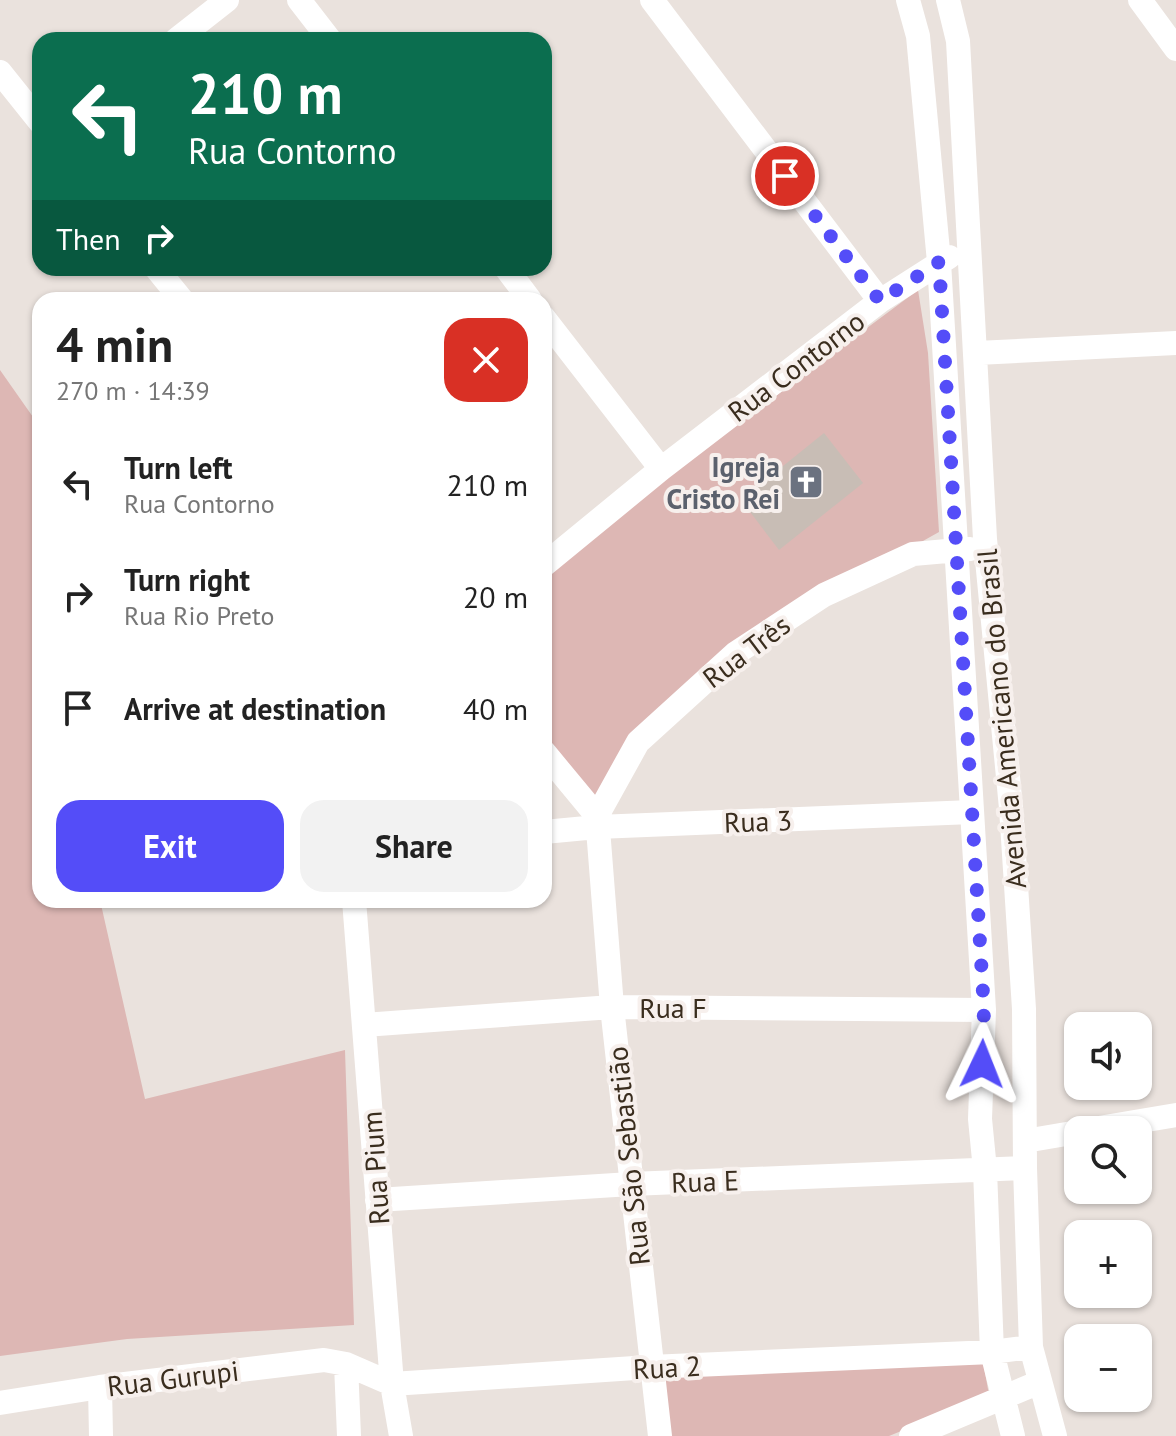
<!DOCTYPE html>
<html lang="en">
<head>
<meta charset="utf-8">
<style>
  :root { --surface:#fff; --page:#f2f2f2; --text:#222; --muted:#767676; --accent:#544df8 }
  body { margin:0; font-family:"PT Sans",sans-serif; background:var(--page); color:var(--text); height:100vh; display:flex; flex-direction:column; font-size:30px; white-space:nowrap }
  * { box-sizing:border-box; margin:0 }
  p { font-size:26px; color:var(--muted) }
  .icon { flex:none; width:44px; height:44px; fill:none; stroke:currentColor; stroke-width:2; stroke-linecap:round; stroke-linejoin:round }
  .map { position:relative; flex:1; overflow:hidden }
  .side { position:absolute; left:32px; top:292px; width:520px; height:616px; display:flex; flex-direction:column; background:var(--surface); border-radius:24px; box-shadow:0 2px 6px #0004 }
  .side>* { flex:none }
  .banner { position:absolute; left:32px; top:32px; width:520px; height:244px; border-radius:24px; box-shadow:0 2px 6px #0004; background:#0b6e4f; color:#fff; overflow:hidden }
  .tools { position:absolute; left:1064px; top:1012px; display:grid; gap:16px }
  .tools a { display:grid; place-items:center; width:88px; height:88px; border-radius:16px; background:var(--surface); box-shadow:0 2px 6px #0004; font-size:40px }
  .pin { position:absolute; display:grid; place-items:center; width:68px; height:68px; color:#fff; margin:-34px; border:4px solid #fff; border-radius:50%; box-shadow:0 2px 8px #0007 }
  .me { position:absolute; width:88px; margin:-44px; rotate:2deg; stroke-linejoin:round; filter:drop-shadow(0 0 6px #0008) }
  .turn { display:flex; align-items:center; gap:28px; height:168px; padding:0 24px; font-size:36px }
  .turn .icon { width:104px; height:104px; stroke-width:2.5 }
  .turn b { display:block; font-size:56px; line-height:68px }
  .then { display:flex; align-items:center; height:76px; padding:0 24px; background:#0003; gap:16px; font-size:30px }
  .round { display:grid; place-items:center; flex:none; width:84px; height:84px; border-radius:24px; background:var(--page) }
  .headline { display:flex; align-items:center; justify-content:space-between; height:136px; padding:0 24px }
  h1 { font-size:48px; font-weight:800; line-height:60px }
  .action { display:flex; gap:16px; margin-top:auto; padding:16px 24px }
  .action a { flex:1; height:92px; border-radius:24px; background:var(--accent); color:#fff; font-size:32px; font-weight:800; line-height:92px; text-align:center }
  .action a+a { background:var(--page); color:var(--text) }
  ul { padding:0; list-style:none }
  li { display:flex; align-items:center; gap:24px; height:112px; padding:0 24px }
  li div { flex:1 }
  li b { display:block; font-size:30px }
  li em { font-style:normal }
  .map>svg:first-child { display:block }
  .green { fill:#ddb7b4 }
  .building { fill:#c8bdb5 }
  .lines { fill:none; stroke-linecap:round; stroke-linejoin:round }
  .minor { stroke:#fff; stroke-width:24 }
  .tertiary { stroke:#fff; stroke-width:24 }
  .route { stroke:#544df8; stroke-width:14; stroke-dasharray:0 25.2 }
  .labels { text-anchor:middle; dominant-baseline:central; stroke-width:8; stroke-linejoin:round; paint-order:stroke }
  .street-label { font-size:28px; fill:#3a2d1e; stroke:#f7f0ed }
  .worship-label { font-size:28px; font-weight:bold; fill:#5b616d; stroke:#f7f0ed; text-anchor:end }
</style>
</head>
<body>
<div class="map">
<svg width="1176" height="1436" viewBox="0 0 1176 1436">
  <rect width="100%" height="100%" fill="#eae2dd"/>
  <path class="green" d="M918,290L928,353L939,532L725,652L600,806L544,735V569Z
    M0,370L40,427V900H100L145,1099L345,1050L354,1325L127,1339L0,1356Z
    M982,1356L989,1395L889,1436H668L661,1375Z"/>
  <path class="building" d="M824,433L863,483L779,550L741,500Z"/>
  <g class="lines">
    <path class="minor" d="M299,0L330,40
      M652,0L880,301
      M908,0L918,36L939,262L984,1010L980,1119L985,1170L992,1352L1013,1436
      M948,0L958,41L985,539L1011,808L1024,1009L1025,1168L1031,1347L1055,1436
      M176,40L227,0
      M0,72L40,122
      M156,268L182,300
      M506,268L530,300
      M544,318L661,469
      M977,353L1176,343
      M544,565L661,469L880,301L949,257
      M544,752L597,816
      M544,832L597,827L972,812
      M354,900L392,1384L401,1436
      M364,1025L612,1007L984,1010
      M1087,1130L1176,1115
      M1025,1141L1078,1132
      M377,1200L631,1184L1025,1168
      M346,1364L349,1436
      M100,1387L101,1436
      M0,1403L100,1387L324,1360L346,1364L392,1384L650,1367L992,1352L1031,1347
      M660,1436L612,1007L597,816L638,742L736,653L824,595L913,554L970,549
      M911,1436L1040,1382"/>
    <path class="tertiary" d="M1140,0L1176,49"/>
  </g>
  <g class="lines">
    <path class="route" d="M785,176L880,301L939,262L984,1010L982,1064"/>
  </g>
  <defs>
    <g id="church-square" transform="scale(1.8)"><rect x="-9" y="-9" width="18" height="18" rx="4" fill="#6b7280" stroke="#f7f0ed"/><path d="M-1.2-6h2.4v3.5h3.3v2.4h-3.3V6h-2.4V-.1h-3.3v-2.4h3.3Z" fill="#fff"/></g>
  </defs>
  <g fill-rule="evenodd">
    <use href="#church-square" x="806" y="482"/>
  </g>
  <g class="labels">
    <g class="street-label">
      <text transform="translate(796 366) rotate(-37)">Rua Contorno</text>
      <text transform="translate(746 651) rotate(-37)">Rua Três</text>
      <text transform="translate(1001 719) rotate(-95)">Avenida Americano do Brasil</text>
      <text transform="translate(758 821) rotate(-2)">Rua 3</text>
      <text x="673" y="1007">Rua F</text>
      <text transform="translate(628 1156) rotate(-96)">Rua São Sebastião</text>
      <text transform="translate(375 1168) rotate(-94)">Rua Pium</text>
      <text transform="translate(705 1181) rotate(-2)">Rua E</text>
      <text transform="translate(667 1367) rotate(-3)">Rua 2</text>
      <text transform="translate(173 1378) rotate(-7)">Rua Gurupi</text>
    </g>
    <g class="worship-label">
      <text x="780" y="466">Igreja<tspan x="780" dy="32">Cristo Rei</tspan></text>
    </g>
  </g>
</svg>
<div class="tools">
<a><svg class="icon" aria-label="sound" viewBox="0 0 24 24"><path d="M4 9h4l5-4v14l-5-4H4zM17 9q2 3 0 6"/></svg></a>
<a><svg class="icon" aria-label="search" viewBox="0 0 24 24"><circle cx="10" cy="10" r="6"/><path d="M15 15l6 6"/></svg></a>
<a>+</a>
<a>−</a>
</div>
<div class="pin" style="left:785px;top:176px;background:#d93025"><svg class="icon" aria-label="arrive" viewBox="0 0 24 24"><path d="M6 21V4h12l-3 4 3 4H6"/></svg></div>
<svg class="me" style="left:982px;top:1064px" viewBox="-20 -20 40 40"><path d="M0-17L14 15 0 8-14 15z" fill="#544df8" stroke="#fff" stroke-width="4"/></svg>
<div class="banner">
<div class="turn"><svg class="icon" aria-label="left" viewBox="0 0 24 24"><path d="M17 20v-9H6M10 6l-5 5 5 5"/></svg><div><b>210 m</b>Rua Contorno</div></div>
<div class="then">Then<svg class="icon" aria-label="right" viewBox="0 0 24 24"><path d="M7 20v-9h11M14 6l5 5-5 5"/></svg></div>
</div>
<section class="side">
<div class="headline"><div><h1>4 min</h1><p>270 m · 14:39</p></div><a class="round" style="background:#d93025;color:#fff"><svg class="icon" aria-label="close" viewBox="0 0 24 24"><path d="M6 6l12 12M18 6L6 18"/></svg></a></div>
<ul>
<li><svg class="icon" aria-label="left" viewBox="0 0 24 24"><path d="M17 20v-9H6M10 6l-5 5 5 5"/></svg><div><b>Turn left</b><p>Rua Contorno</p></div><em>210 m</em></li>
<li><svg class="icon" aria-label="right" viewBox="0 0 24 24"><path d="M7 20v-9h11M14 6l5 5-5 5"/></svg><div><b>Turn right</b><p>Rua Rio Preto</p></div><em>20 m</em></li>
<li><svg class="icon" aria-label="arrive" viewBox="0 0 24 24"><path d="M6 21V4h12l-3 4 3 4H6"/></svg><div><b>Arrive at destination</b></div><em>40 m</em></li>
</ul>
<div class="action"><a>Exit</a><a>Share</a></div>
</section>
</div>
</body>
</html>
